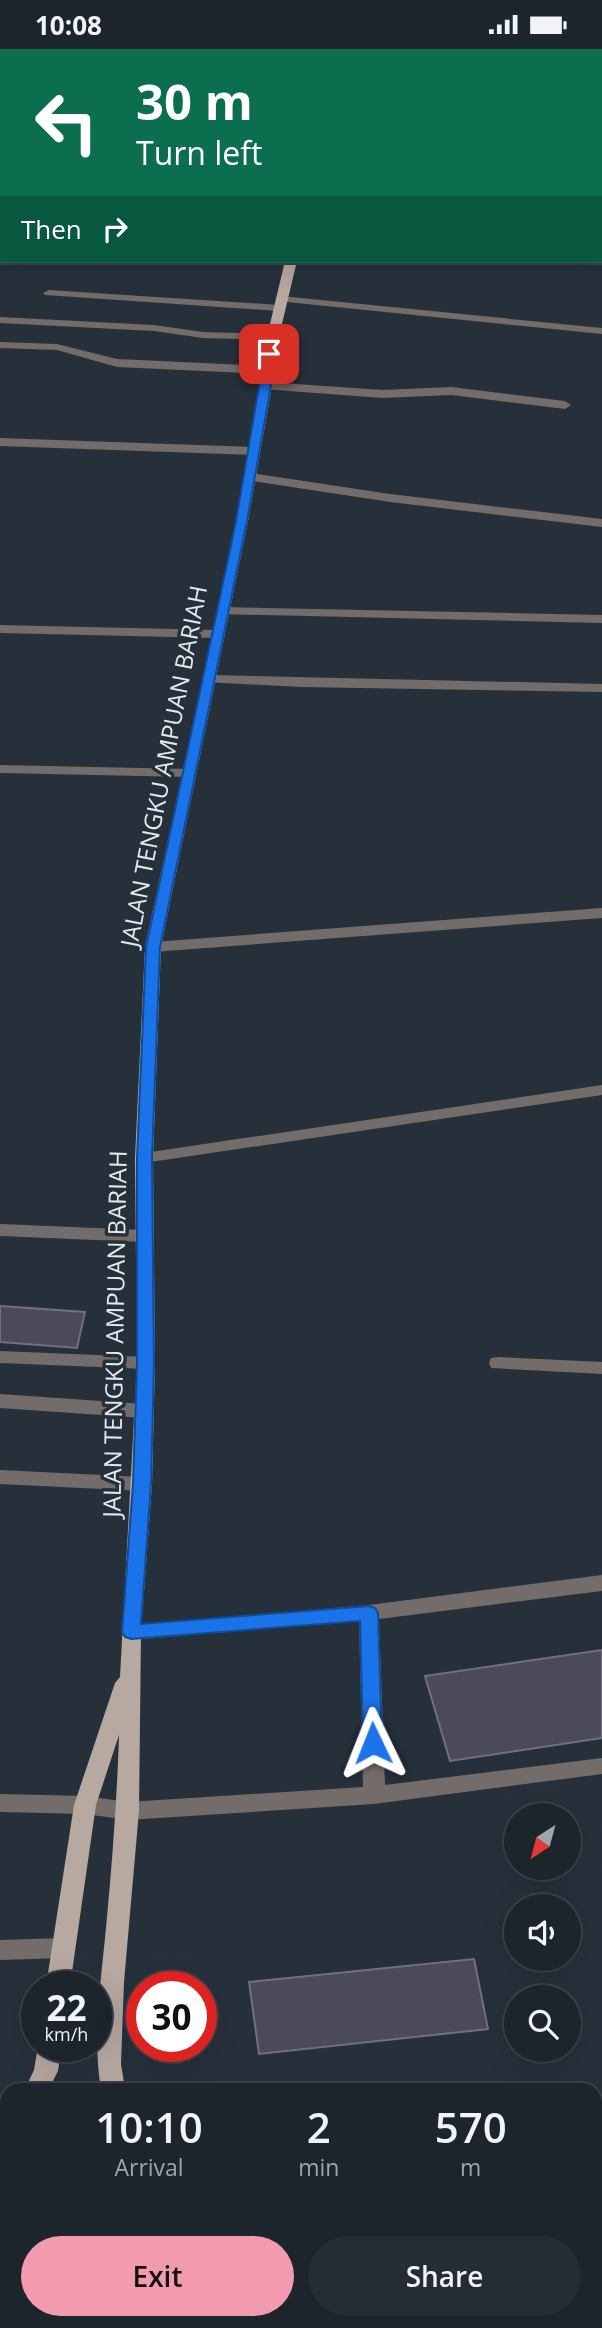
<!DOCTYPE html>
<html lang="en">
<head>
<meta charset="utf-8">
<style>
  :root { --surface:#1c242c; --page:#252c34; --text:#f1f3f6; --muted:#a0a4a9; --line:#3a4148; --accent:#f29aae }
  body { margin:0; font-family:"Open Sans",sans-serif; background:var(--page); color:var(--text); height:100vh; display:flex; flex-direction:column; font-size:26px; white-space:nowrap }
  * { box-sizing:border-box; margin:0 }
  p { font-size:23px; color:var(--muted) }
  .icon { flex:none; width:38px; height:38px; fill:none; stroke:currentColor; stroke-width:2; stroke-linecap:round; stroke-linejoin:round }
  .map { position:relative; flex:1; overflow:hidden }
  .drawer { position:absolute; left:0px; top:2034px; width:602px; height:247px; display:flex; flex-direction:column; background:var(--surface); border-radius:21px 21px 0 0; box-shadow:0 7px 28px #0002,0 0 0 2px var(--line) }
  .drawer>* { flex:none }
  .top-card { position:absolute; left:0px; top:0px; width:602px; height:214px; box-shadow:0 7px 28px #0002,0 0 0 2px var(--line); background:#0b6e4f; color:#fff; overflow:hidden }
  .needle { width:46px; rotate:216deg }
  .buttons { position:absolute; left:504px; top:1754px; display:grid; gap:14px }
  .buttons a { display:grid; place-items:center; width:77px; height:77px; border-radius:50%; background:var(--surface); box-shadow:0 7px 28px #0002,0 0 0 2px var(--line); font-size:35px }
  .speed { position:absolute; left:21px; top:1922px; display:flex; gap:14px; font-size:35px; font-weight:700; text-align:center }
  .speed>* { display:grid; place-content:center; width:91px; height:91px; border-radius:50%; background:var(--surface); box-shadow:0 7px 28px #0002,0 0 0 2px var(--line); line-height:1 }
  .speed small { font-size:18px; font-weight:400 }
  .speed .limit { border:10px solid #d22; background:#fff; color:#111 }
  .pin { position:absolute; display:grid; place-items:center; width:60px; height:60px; color:#fff; margin:-30px; border-radius:14px; box-shadow:0 4px 10px #0006 }
  .me { position:absolute; width:77px; margin:-38px; rotate:358deg; stroke-linejoin:round; filter:drop-shadow(0 0 5px #0008) }
  .turn { display:flex; align-items:center; gap:24px; height:147px; padding:0 21px; font-size:32px }
  .turn .icon { width:91px; height:91px; stroke-width:2.5 }
  .turn b { display:block; font-size:49px; line-height:60px }
  .then { display:flex; align-items:center; height:66px; padding:0 21px; background:#0003; gap:14px; font-size:26px }
  .eta { display:flex; justify-content:space-evenly; align-items:center; height:119px; text-align:center }
  .eta b { font-size:42px; font-weight:600; line-height:49px }
  .primary-button { display:flex; gap:14px; margin-top:auto; padding:14px 21px }
  .primary-button a { flex:1; height:80px; border-radius:42px; background:var(--accent); color:#111; font-size:28px; font-weight:600; line-height:80px; text-align:center }
  .primary-button a+a { background:var(--page); color:var(--text) }
  .status { display:flex; justify-content:space-between; align-items:center; height:49px; padding:0 35px; background:var(--surface); direction:ltr }
  .status svg { height:19px; fill:currentColor }
  .map>svg:first-child { display:block }
  .building { fill:#4b4a59; stroke:#727080; stroke-width:2 }
  .lines { fill:none; stroke-linecap:round; stroke-linejoin:round }
  .minor { fill:#736c68; fill-rule:evenodd }
  .major { fill:#b7a8a0; fill-rule:evenodd }
  .route { fill:#1a73e8; stroke:#114b97; stroke-width:2 }
  .labels { text-anchor:middle; dominant-baseline:central; stroke-width:7; stroke-linejoin:round; paint-order:stroke }
  .street-label { font-size:24px; fill:#e2e9f0; stroke:#26303b }
</style>
</head>
<body>
<div class="status"><b>10:08</b><svg viewBox="0 0 49 12"><path d="M0 12V9h3v3zM5 12V6h3v6zM10 12V3h3v9zM15 12V0h3v12zM26 1h20v11H26zM47 4h2v5h-2z"/></svg></div>
<div class="map">
<svg width="602" height="2279" viewBox="0 0 602 2279">
  <rect width="100%" height="100%" fill="#26303b"/>
  <path class="building" d="M0,1257L85,1263L77,1299L0,1293Z
    M602,1601V1689L450,1712L425,1627Z
    M474,1910L488,1980L259,2005L249,1933Z"/>
  <g class="lines">
    <path class="minor" d="M600,43H602V49H600Z
      M0,64H2V70H0Z
      M600,132H602V138H600Z
      M0,176H2V182H0Z
      M49,241L279,256L285,259L279,262L45,246L43,244Z
      M281,247L602,279V285L277,252L275,250Z
      M0,268L154,276L203,283L272,285L278,288L272,291L203,289L154,282L0,274Z
      M0,293L57,295L117,310L265,317L271,321L265,325L117,318L57,301L0,299Z
      M266,333L383,341L451,338L565,352L571,356L565,360L451,346L383,349L262,340L260,337Z
      M0,389L254,398L260,402L254,406L0,397Z
      M250,424L390,445L602,470V478L390,453L246,431V425Z
      M222,558L602,566V574L217,565V559Z
      M0,576L217,581L224,585L217,589L0,584Z
      M208,626L602,635V643L301,638L203,633V627Z
      M0,716L189,720L196,724L189,728L0,724Z
      M602,859V869L153,903L145,898L153,893Z
      M602,1036V1046L144,1114L135,1109L144,1104Z
      M0,1175L144,1181L153,1187L144,1193L0,1187Z
      M0,1302L146,1308L153,1309L155,1314L153,1319L146,1320L0,1314Z
      M498,1308L602,1313V1325L491,1319L489,1314L491,1309Z
      M0,1345L144,1355L151,1357L154,1362L151,1367L144,1369L0,1359Z
      M0,1421L142,1428L149,1430L152,1435L149,1440L142,1442L0,1435Z
      M602,1526V1542L379,1570L385,1736L602,1709V1725L374,1755L128,1771L85,1765L0,1763V1745L85,1747L128,1753L363,1738L359,1572L131,1591L124,1588L121,1583L124,1578L369,1556Z
      M63,1889L71,1892L74,1899L71,1906L63,1909L0,1911V1891Z"/>
    <path class="major" d="M336,0H346V2H336Z
      M285,212H297L271,321L272,337L248,472L161,898L153,1109L155,1314L152,1435L141,1583L139,1762L124,1933L121,2015L125,2040H101C92,1989 101,1932 106,1879C112,1815 117,1751 119,1686L96,1756L70,1937H46L74,1756L115,1634L120,1628L137,1314L135,1109L145,898L236,472L260,337L259,321Z
      M38,1997H62L58,2022L49,2040H25L34,2021Z
      M7,2091V2124L0,2127V2094Z
      M602,2132V2154L595,2156V2134Z
      M7,2187V2209L0,2211V2189Z
      M602,2217V2241L595,2244V2220Z
      M209,2273H236L239,2279H212Z
      M493,2273H526L523,2279H490Z"/>
  </g>
  <path class="route" d="M265,302L274,305L270,321L271,337L247,472L160,898L152,1109L154,1314L151,1435L141,1575L369,1557L375,1559L378,1564L382,1694L379,1699L373,1701L366,1699L363,1694L360,1572L131,1590L125,1588L122,1583L133,1435L137,1314V1109L146,898L236,472Z"/>
  <g class="labels">
    <g class="street-label">
      <text transform="translate(163 717) rotate(-79)">JALAN TENGKU AMPUAN BARIAH</text>
      <text transform="translate(114 1285) rotate(-89)">JALAN TENGKU AMPUAN BARIAH</text>
    </g>
  </g>
</svg>
<div class="buttons">
<a><svg class="needle" viewBox="-14 -14 28 28"><path d="M0-13l5 13h-10z" fill="#e53935"/><path d="M0 13l5-13h-10z" fill="#a0a4a9"/></svg></a>
<a><svg class="icon" aria-label="sound" viewBox="0 0 24 24"><path d="M4 9h4l5-4v14l-5-4H4zM17 9q2 3 0 6"/></svg></a>
<a><svg class="icon" aria-label="search" viewBox="0 0 24 24"><circle cx="10" cy="10" r="6"/><path d="M15 15l6 6"/></svg></a>
</div>
<div class="speed"><div>22<small>km/h</small></div><div class="limit">30</div></div>
<div class="pin" style="left:269px;top:305px;background:#d93025"><svg class="icon" aria-label="arrive" viewBox="0 0 24 24"><path d="M6 21V4h12l-3 4 3 4H6"/></svg></div>
<svg class="me" style="left:373px;top:1694px" viewBox="-20 -20 40 40"><path d="M0-17L14 15 0 8-14 15z" fill="#1a73e8" stroke="#fff" stroke-width="4"/></svg>
<div class="top-card">
<div class="turn"><svg class="icon" aria-label="left" viewBox="0 0 24 24"><path d="M17 20v-9H6M10 6l-5 5 5 5"/></svg><div><b>30 m</b>Turn left</div></div>
<div class="then">Then<svg class="icon" aria-label="right" viewBox="0 0 24 24"><path d="M7 20v-9h11M14 6l5 5-5 5"/></svg></div>
</div>
<section class="drawer">
<div class="eta">
<div><b>10:10</b><p>Arrival</p></div>
<div><b>2</b><p>min</p></div>
<div><b>570</b><p>m</p></div>
</div>
<div class="primary-button"><a>Exit</a><a>Share</a></div>
</section>
</div>
</body>
</html>
